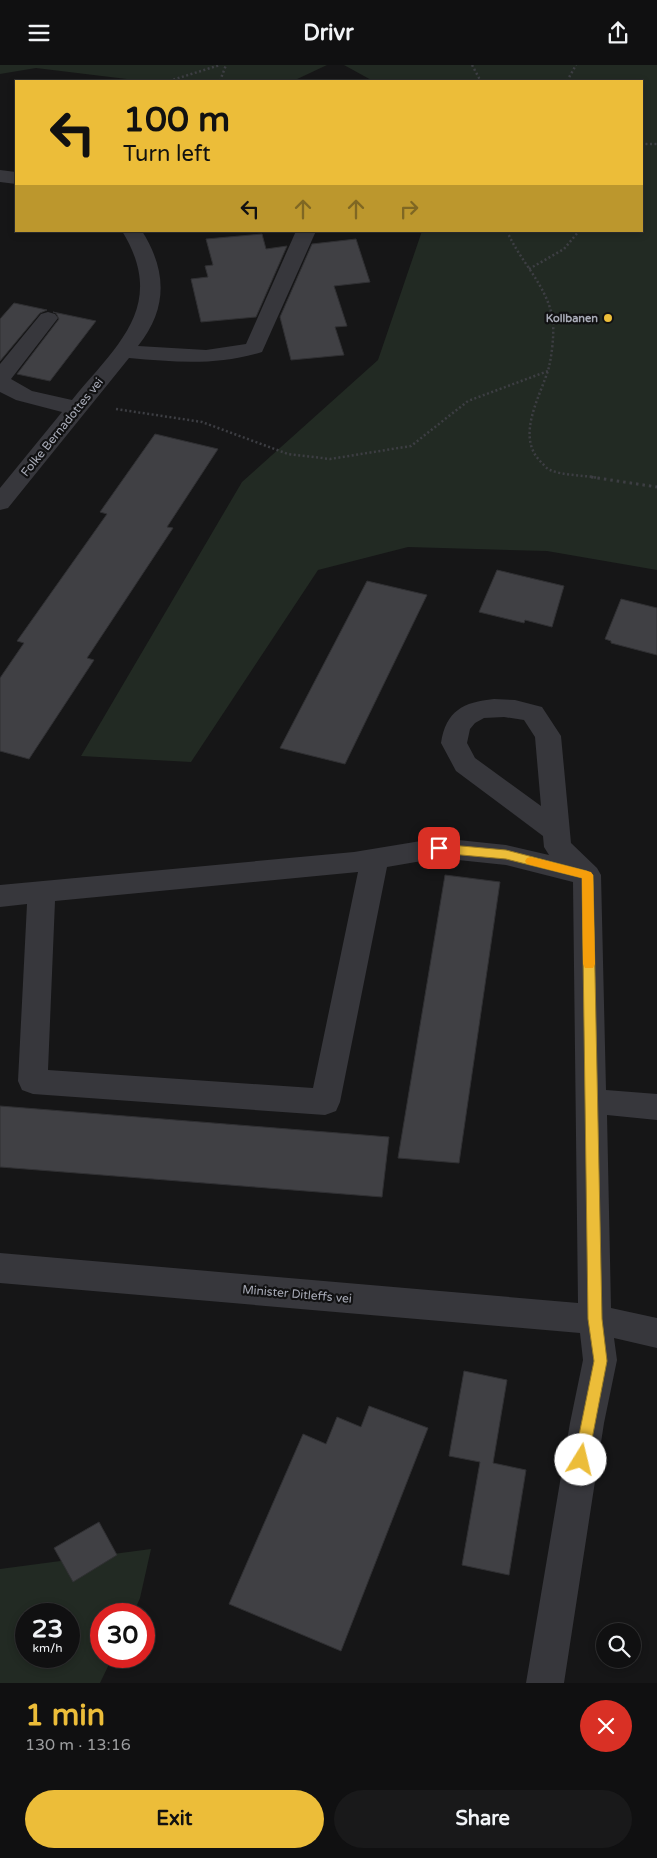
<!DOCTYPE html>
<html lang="en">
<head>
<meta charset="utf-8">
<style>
  :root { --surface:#101011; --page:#19191a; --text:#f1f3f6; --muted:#9c9d9f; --line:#303031; --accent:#ecbd39 }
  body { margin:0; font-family:"Varela Round",sans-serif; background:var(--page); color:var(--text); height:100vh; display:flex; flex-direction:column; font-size:19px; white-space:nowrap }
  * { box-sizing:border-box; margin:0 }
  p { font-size:16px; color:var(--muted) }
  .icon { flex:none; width:28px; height:28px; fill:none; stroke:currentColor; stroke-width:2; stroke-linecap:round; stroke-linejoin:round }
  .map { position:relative; height:1618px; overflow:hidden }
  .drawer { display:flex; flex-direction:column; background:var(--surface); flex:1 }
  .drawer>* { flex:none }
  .banner { position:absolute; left:15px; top:15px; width:628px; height:152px; border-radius:0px; box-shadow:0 2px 8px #0003,0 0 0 1px var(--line); background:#ecbd39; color:#111; overflow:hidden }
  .buttons { position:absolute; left:596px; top:1558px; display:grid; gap:10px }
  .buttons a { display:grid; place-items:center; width:45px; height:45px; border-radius:50%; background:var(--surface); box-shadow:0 2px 8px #0003,0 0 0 1px var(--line); font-size:25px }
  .speed { position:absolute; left:15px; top:1538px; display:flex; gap:10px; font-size:25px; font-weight:700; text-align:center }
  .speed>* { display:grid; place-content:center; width:65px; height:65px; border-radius:50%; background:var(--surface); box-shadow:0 2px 8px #0003,0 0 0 1px var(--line); line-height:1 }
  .speed small { font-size:12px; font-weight:400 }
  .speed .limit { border:8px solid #d22; background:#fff; color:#111 }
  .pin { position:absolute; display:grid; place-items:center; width:42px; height:42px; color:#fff; margin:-21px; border-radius:10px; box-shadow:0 2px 8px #0006 }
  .me { position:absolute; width:55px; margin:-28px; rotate:9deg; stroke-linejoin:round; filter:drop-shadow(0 0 4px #0008) }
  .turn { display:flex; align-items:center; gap:18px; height:105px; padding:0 25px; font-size:22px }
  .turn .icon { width:65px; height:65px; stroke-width:2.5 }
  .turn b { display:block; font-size:35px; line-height:42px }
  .lanes { display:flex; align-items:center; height:48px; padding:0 25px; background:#0003; justify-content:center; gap:25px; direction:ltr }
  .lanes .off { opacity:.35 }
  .round { display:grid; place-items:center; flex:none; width:52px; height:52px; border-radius:26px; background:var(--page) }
  .headline { display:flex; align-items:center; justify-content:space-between; height:85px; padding:0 25px }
  h1 { font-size:30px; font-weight:800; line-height:38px; color:var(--accent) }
  .cta { display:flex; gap:10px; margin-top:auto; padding:10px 25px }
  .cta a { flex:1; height:58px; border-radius:30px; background:var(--accent); color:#111; font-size:20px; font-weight:800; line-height:58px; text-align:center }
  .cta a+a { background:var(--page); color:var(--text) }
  header { display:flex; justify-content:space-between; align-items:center; height:65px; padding:0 25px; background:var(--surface); font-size:22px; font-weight:800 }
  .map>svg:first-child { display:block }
  .green { fill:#222a23; fill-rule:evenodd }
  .building { fill:#404044; stroke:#303033 }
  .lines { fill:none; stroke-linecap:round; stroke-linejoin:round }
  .path-far1 { stroke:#3d3e43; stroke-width:2.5; stroke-dasharray:2 2.5; stroke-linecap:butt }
  .path { stroke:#3d3e43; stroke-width:3; stroke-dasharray:2.5 4; stroke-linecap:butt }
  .minor { fill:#37373c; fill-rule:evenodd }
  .route { fill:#ecbd39; stroke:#997b25 }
  .slow { fill:#f59e0b }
  .poi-dot { fill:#ecbd39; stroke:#111112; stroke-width:2 }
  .labels { text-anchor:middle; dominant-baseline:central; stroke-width:4.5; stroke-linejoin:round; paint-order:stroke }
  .far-poi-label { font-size:11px; font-weight:bold; fill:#a8abb7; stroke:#111112; text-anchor:end }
  .street-label { font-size:12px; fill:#a8abb7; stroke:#111112 }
</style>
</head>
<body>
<header><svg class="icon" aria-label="menu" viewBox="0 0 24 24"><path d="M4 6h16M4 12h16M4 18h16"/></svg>Drivr<svg class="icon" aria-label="share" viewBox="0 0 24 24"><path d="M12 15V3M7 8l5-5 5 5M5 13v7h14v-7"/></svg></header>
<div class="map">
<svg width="657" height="1618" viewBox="0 0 657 1618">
  <rect width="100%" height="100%" fill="#161617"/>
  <path class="green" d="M0,0H327L293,16H143L36,3L0,9Z
    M344,0H657V505L547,486L408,482L318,505L191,697L81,691L242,417L378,295L422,166H641V16H373Z
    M151,1484L140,1533L133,1549H101V1591H113L100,1618H0V1504ZM26,1549H69V1591H26Z"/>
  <path class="building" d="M262,169L266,184L287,181L256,252L201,257L191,214L208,212L205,201L213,200L206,174Z
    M356,174L370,217L334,221L347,261L335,262L344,290L291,295L280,252L312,179Z
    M14,238L47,245L40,248L0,296V254Z
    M53,247L96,256L50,316L17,309L59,254L56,248Z
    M155,369L218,384L167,462L173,463L87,593L94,595L29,694L0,686V613L24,578L17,576L107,449L100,447Z
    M497,505L564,521L552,562L525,555L524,558L479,547Z
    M367,516L427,530L345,699L280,683Z
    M621,534L657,543V590L611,578V576L605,574Z
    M445,810L500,817L459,1098L398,1093Z
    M0,1041L389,1072L382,1132L0,1102Z
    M464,1306L507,1315L493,1398L526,1405L509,1510L462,1500L480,1397L449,1391Z
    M369,1341L428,1363L341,1586L229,1539L303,1369L326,1379L337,1352L361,1362Z
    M99,1457L117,1490L73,1517L54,1483Z"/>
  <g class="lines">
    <path class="path-far1" d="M472,0L479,13L483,16
      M169,16L220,0
      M220,16L226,0
      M567,16L576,0
      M641,79H657
      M507,166C520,197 549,222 553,257C554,271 552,288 549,302C541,331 514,372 542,398C544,400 547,404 550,405C564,411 584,410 599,413
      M529,204L564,184L579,166
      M116,344L202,357L288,389L330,394L411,381L468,336L548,306"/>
    <path class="path" d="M591,412L657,422"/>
    <path class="minor" d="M0,105L16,107V119L0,117Z
      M122,166H142C167,206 168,243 138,281L206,285L246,279L296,166H316L262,287C216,301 176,297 129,293L8,443L0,445V423L62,347L16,335L0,327V299L41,249L48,247L55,249L58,253L11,314L32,326L72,335C117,280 168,241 122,166Z
      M494,634L515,635L542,642L561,671L571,778L597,803L601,810L606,1025L657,1029V1055L607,1050L611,1243L657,1253V1283L614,1273L617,1295L604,1358L564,1618H526L570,1358L583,1295L580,1268L0,1218V1188L578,1238L573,817L506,800L439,793L387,802L340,1037L336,1046L325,1050L33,1029L22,1025L18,1016L27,839L0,842V820L354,787L439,773L506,780L549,790L544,782L543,771L456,706L441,678C446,646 463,637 494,634ZM504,652L524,655L535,672L541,741L475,693L467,678L470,664L475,658L484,653ZM358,807L313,1023L48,1005L55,836Z"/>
  </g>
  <path class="route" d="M439,779L506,785L587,806L593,810L602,1254L607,1296L588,1395L586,1400L581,1402L576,1400L574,1395L594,1296L588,1254L582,813L506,794L439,788L433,783Z"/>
  <path class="slow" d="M531,792L591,807L593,810L595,899L593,903H585L583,899L582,813L527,799L525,796L527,793Z"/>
  <circle class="poi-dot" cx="608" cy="253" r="5"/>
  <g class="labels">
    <g class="far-poi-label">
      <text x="598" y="253">Kollbanen</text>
    </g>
    <g class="street-label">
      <text transform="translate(62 362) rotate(-51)">Folke Bernadottes vei</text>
      <text transform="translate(297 1229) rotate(5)">Minister Ditleffs vei</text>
    </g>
  </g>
</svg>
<div class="buttons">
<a><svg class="icon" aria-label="search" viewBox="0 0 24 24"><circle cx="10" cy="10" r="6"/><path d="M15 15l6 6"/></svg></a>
</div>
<div class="speed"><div>23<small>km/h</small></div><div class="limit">30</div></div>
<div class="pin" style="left:439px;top:783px;background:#d93025"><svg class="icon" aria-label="arrive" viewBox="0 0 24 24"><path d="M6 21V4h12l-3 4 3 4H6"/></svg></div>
<svg class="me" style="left:581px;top:1395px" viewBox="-20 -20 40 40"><circle r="19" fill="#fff"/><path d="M0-13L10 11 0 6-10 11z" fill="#ecbd39"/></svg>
<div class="banner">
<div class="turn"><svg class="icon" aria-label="left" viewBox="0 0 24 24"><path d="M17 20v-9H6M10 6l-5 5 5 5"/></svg><div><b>100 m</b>Turn left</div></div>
<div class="lanes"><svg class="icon" aria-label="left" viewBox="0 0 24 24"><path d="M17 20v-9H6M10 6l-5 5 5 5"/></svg><svg class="icon off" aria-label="ahead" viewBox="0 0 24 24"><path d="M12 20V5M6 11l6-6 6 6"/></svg><svg class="icon off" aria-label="ahead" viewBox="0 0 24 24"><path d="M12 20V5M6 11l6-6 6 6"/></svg><svg class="icon off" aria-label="right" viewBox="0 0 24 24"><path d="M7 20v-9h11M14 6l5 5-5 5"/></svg></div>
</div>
</div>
<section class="drawer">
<div class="headline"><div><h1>1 min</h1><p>130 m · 13:16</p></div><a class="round" style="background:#d93025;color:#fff"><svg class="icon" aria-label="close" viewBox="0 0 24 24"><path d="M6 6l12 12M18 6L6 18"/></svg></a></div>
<div class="cta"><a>Exit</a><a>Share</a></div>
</section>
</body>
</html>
